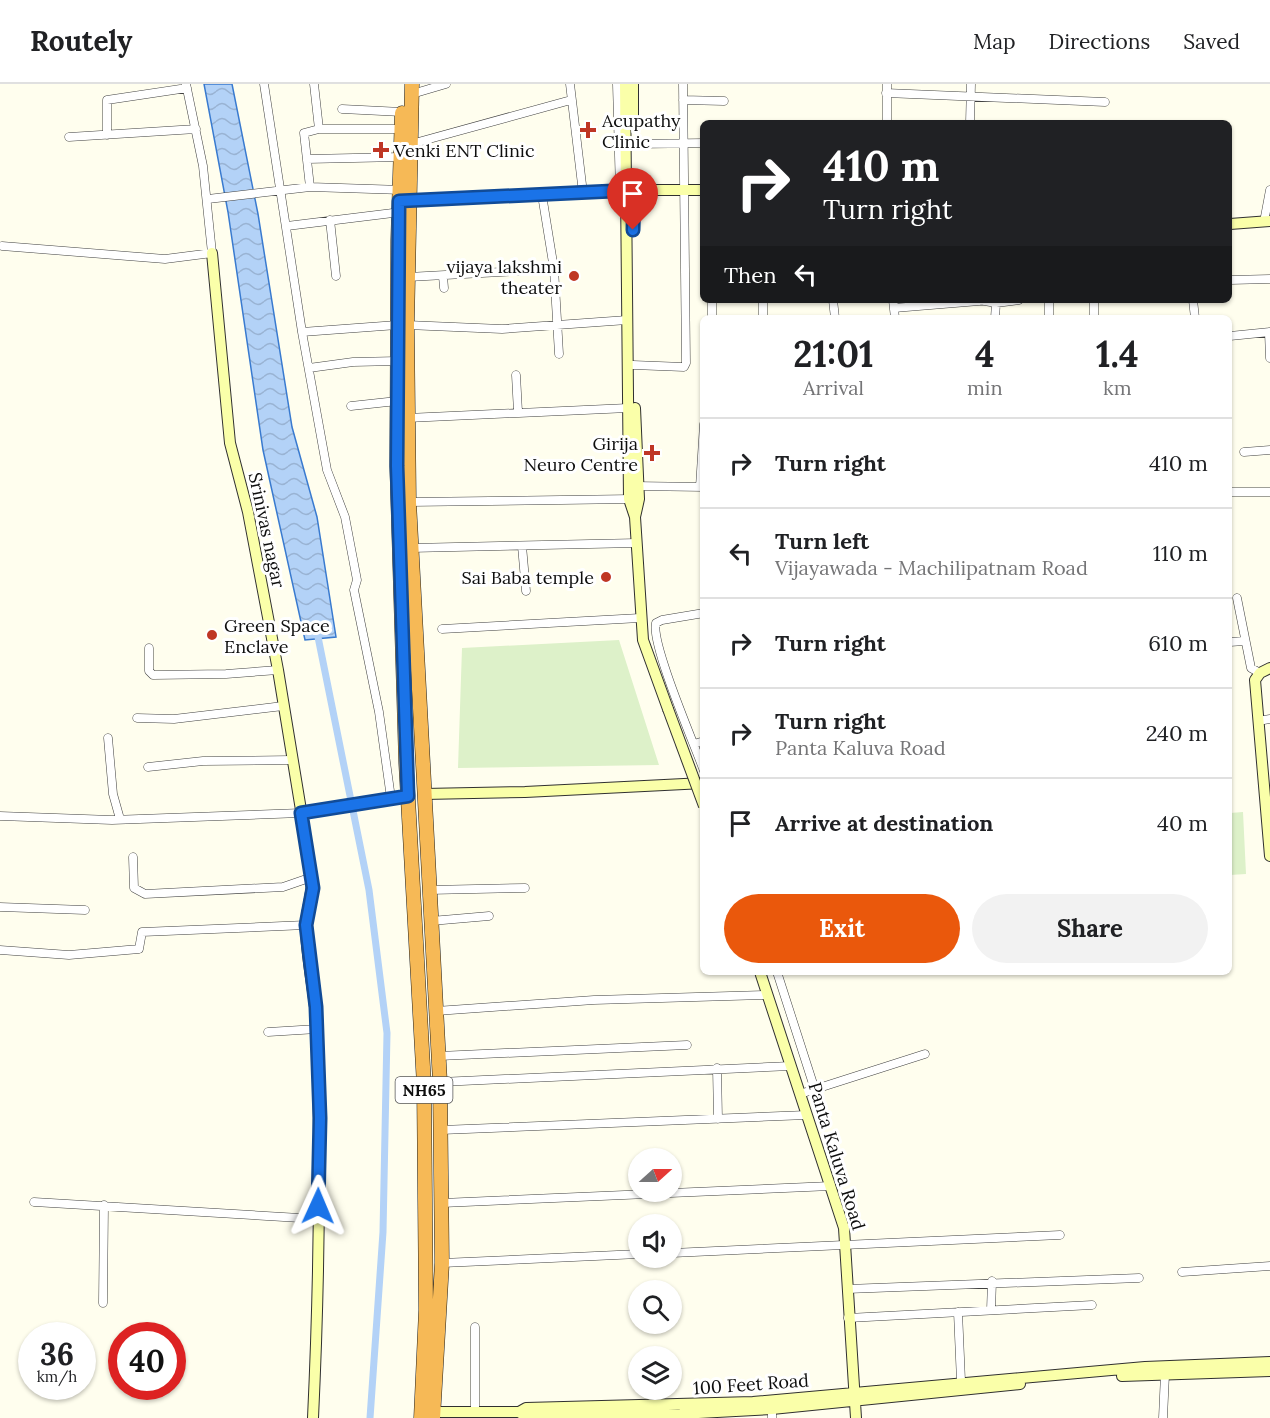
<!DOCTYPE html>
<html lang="en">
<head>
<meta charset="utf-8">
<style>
  :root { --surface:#fff; --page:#f2f2f2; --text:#202124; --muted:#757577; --line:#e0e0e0; --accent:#ea580c }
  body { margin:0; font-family:Lora,serif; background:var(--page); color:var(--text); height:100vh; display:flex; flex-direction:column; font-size:22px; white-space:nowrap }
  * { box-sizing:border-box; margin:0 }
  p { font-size:20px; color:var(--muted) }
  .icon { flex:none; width:33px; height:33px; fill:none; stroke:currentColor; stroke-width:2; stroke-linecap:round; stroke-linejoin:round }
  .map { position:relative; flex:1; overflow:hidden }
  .sheet { position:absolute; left:700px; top:231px; width:532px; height:660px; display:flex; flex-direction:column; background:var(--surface); border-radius:9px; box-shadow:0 2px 4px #0004 }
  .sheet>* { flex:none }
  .banner { position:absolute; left:700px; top:36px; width:532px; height:183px; border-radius:9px; box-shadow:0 2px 4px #0004; background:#202124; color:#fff; overflow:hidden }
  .needle { width:39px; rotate:69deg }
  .fabs { position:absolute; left:628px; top:1064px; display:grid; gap:12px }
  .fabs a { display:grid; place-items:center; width:54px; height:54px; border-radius:50%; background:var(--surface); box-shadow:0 2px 4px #0004; font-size:30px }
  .speed { position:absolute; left:18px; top:1238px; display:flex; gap:12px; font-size:30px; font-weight:700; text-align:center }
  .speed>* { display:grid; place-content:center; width:78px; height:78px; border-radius:50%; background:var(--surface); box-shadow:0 2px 4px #0004; line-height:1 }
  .speed small { font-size:15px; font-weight:400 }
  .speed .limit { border:9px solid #d22; background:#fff; color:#111 }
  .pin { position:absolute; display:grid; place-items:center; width:51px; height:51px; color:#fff; margin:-62px -26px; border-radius:50% 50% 50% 0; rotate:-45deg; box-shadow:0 0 6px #0007 }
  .pin .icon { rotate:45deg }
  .me { position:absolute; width:66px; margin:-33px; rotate:1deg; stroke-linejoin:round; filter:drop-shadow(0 0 4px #0008) }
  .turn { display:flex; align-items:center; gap:21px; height:126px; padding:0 24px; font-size:27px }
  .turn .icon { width:78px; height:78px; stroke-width:2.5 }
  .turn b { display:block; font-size:42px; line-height:51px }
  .then { display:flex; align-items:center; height:57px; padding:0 24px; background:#0003; gap:12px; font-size:22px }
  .eta { display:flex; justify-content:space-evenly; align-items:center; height:102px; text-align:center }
  .eta b { font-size:36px; font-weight:700; line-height:42px }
  .cta { display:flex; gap:12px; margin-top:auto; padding:12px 24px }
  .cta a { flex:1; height:69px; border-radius:36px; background:var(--accent); color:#fff; font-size:24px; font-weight:700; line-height:69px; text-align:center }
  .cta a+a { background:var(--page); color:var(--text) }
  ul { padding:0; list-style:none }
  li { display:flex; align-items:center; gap:18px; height:90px; padding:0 24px; border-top:2px solid var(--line) }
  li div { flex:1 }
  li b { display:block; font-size:22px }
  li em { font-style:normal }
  header { display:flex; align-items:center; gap:36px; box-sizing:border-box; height:84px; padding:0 30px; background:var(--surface); border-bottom:2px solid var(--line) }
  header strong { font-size:28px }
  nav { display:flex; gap:33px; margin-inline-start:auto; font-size:21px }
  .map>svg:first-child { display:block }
  .pitch { fill:#ddf1c9 }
  .water { fill:url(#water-waves); stroke:#397acf; stroke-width:1.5 }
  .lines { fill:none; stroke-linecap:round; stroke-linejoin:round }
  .canal { stroke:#b3d2f7; stroke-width:7 }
  .street-casing { stroke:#414141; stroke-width:9 }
  .secondary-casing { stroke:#303030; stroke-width:12 }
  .highway-casing { stroke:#1f1f1f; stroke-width:15 }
  .street { stroke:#fff; stroke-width:8 }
  .secondary { stroke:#faffa9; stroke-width:10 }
  .highway { stroke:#f6b956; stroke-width:14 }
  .secondary-bridge-casing { stroke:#303030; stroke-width:12; stroke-linecap:butt }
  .secondary-bridge { stroke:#faffa9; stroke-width:10 }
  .route-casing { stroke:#114b97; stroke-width:15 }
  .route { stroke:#1a73e8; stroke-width:10 }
  .poi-dot { fill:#bf3624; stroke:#fff; stroke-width:2 }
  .labels { text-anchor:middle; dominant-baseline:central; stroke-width:6; stroke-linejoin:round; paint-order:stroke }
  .shield { fill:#fff; stroke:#565656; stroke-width:1.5 }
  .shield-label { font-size:16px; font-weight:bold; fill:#0e0e0e }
  .poi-label { font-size:18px; fill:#0e0e0e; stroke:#fff; text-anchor:start }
  .street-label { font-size:18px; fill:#0e0e0e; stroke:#fff }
</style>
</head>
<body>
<header>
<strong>Routely</strong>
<nav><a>Map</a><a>Directions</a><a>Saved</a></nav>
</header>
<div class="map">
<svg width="1270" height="1334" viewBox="0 0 1270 1334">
  <defs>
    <pattern id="water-waves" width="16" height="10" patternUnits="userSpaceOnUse" patternTransform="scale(1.5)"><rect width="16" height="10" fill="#b3d2f7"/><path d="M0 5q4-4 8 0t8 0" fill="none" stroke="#99b3d3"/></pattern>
  </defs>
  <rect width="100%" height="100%" fill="#fffeee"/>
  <path class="pitch" d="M619,556L659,681L458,684L462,564Z
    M1243,728L1246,790L1230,791V729Z"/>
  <path class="water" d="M204,0H232L258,130L292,343L317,433L336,553L305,556L263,366L228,128Z"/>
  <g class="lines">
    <path class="canal" d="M317,548L369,806L387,949L383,1148L370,1334"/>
    <g class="street-casing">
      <path id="street" d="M264,0L302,248L327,386L345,433L357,496L354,506L379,628L391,714
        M314,0L319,45H402
        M570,0L583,109
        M617,0L620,107
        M886,9L1105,18
        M412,10L446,0
        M683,16L724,17
        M342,25L402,28
        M887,39V0
        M970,39L971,0
        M107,51V16L187,4
        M69,53L196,45
        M411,60L571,16
        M634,60L704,59
        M307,75L401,73
        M310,103L304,49L319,45
        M542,111L554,185L559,270
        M208,115L310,103L403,106
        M330,136L336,192
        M1264,138L1270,106
        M287,142L401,128
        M2,162L165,175L212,169L203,82L186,0
        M443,192L444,204
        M408,193L554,185
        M1230,196L1270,195
        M763,216V234
        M833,216L835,234
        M893,216L895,234
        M979,216L996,219L1019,216
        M1049,216V234
        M1094,216V234
        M1193,216L1195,234
        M894,224L979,217
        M712,234V216
        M995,234L996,219
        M407,241L502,245L627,236
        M302,248L397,241
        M1269,248L1270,274
        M1230,252L1270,248
        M633,281L684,283L686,279L683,0
        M309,284L353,278L397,277
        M516,291L518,328
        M351,322L397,317
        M407,334L628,324
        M1244,368L1270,366
        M634,402L704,403
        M700,403L704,340
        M1230,408H1270
        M409,418L632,415
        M522,462L526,507
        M411,464L637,459
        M1237,514L1251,584L1260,589
        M704,529L662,536L656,539C650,558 695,662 704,687
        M442,545L640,534
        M1230,558L1244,557
        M149,564V587L153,591L226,590L278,586
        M137,634L174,635L283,622
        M1258,637L1270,635
        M108,654L113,710L120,735
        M694,660L704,657
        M148,683L203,677L292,676
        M0,732L112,736L301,729
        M133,773L134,804L145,810L283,803L312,793
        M429,806L525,804
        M0,823L85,826
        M431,837L489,832
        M0,866L69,871L139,865L142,848L306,841
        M777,888L815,1006
        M436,927L594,916L766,911
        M268,948L317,945
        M439,972L687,961
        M717,984L718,1035
        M440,998L791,982
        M800,1010L925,970
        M441,1046L807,1031
        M34,1118L317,1135
        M442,1119L831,1102
        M672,1169L1060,1151
        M442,1179L639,1170
        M1182,1188L1270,1182
        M847,1205L1139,1194
        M103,1219L104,1121
        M991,1226L992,1197
        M958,1228L961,1297
        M848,1234L1092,1221
        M475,1243V1329
        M772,1325V1334
        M1163,1334L1165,1290"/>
    </g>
    <g class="secondary-casing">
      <path id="secondary" d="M625,0L629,415L635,433L643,556L668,625
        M633,0V35
        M403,117L634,106H704
        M1230,140L1270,137
        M212,169L230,359L248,428L278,586L312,793C313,810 306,826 306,842C306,877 316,912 317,947C321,1075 319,1205 313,1334
        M635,324L639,415L635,433
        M1270,584L1260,589L1255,596L1270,772
        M424,710L525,708L704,699
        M301,729L408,712
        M760,888L844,1144L856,1334
        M1122,1292L1270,1287
        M427,1328H519L526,1324L753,1318L1145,1283L1270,1278
        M519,1328L525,1332L680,1330L772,1325L1020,1300"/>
    </g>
    <g class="highway-casing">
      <path id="highway" d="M412,0L407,241L409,418L440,998L442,1179L433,1334
        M402,29L398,156L397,382L406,679L424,1001L426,1226L421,1334"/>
    </g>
    <use href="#street" class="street"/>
    <use href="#secondary" class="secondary"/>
    <use href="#highway" class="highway"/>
    <g class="secondary-bridge-casing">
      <path id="secondary-bridge" d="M668,625L704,722"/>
    </g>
    <use href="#secondary-bridge" class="secondary-bridge"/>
  </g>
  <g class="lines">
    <g class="route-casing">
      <path id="route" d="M318,1122L320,1034L316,923L306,841L313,804L301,729L408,712L397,382L399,117L634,106L633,146"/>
    </g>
    <use href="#route" class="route"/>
  </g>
  <g class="poi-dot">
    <path d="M585 37h6v6h6v6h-6v6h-6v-6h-6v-6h6z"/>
    <path d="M378 57h6v6h6v6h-6v6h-6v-6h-6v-6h6z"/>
    <circle cx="574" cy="192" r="6"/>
    <path d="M649 360h6v6h6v6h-6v6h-6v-6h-6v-6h6z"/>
    <circle cx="606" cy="493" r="6"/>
    <circle cx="212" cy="551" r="6"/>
  </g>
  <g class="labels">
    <rect class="shield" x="395.5" y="993" width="57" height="26" rx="4.5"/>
    <g class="shield-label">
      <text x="424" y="1006">NH65</text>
    </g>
    <g class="poi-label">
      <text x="602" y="36">Acupathy<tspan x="602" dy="21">Clinic</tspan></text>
      <text x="394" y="66">Venki ENT Clinic</text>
      <text x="562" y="182" text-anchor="end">vijaya lakshmi<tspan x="562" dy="21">theater</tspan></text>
      <text x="638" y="359" text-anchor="end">Girija<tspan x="638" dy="21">Neuro Centre</tspan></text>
      <text x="594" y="493" text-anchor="end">Sai Baba temple</text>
      <text x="224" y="541">Green Space<tspan x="224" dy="21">Enclave</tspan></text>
    </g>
    <g class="street-label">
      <text transform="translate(267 446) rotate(78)">Srinivas nagar</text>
      <text transform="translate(837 1072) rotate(73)">Panta Kaluva Road</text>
      <text transform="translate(751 1300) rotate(-4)">100 Feet Road</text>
    </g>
  </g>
</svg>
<div class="fabs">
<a><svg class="needle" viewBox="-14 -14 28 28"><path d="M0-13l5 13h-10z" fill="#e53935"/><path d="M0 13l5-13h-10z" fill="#757577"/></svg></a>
<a><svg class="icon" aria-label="sound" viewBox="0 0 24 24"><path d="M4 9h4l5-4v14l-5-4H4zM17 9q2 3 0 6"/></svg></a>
<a><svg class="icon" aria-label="search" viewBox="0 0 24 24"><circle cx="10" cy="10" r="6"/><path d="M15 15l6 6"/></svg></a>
<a><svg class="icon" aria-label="layers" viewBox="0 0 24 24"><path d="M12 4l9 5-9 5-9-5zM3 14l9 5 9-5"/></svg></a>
</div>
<div class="speed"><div>36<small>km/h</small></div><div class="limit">40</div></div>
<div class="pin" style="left:633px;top:146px;background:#d93025"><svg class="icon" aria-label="arrive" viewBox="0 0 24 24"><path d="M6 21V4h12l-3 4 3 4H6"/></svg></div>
<svg class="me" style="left:318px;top:1122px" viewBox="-20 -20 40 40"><path d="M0-17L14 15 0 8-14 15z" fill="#1a73e8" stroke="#fff" stroke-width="4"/></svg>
<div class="banner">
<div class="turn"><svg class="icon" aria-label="right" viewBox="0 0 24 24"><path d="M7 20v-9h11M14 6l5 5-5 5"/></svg><div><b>410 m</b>Turn right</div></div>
<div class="then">Then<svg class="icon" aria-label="left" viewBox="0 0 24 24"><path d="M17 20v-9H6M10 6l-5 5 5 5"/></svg></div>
</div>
<section class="sheet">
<div class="eta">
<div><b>21:01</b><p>Arrival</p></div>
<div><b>4</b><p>min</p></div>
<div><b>1.4</b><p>km</p></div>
</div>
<ul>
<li><svg class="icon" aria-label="right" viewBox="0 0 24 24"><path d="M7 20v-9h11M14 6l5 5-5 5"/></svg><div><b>Turn right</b></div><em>410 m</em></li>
<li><svg class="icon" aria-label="left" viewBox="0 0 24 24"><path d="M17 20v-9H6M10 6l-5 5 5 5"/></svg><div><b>Turn left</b><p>Vijayawada - Machilipatnam Road</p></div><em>110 m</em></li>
<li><svg class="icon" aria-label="right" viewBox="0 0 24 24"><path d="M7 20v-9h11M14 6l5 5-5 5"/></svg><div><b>Turn right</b></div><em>610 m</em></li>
<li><svg class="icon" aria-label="right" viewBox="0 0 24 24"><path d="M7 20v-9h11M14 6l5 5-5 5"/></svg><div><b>Turn right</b><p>Panta Kaluva Road</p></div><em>240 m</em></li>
<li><svg class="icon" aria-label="arrive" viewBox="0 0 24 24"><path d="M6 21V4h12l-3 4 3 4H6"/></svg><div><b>Arrive at destination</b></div><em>40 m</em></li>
</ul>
<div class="cta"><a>Exit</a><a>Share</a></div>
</section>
</div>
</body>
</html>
